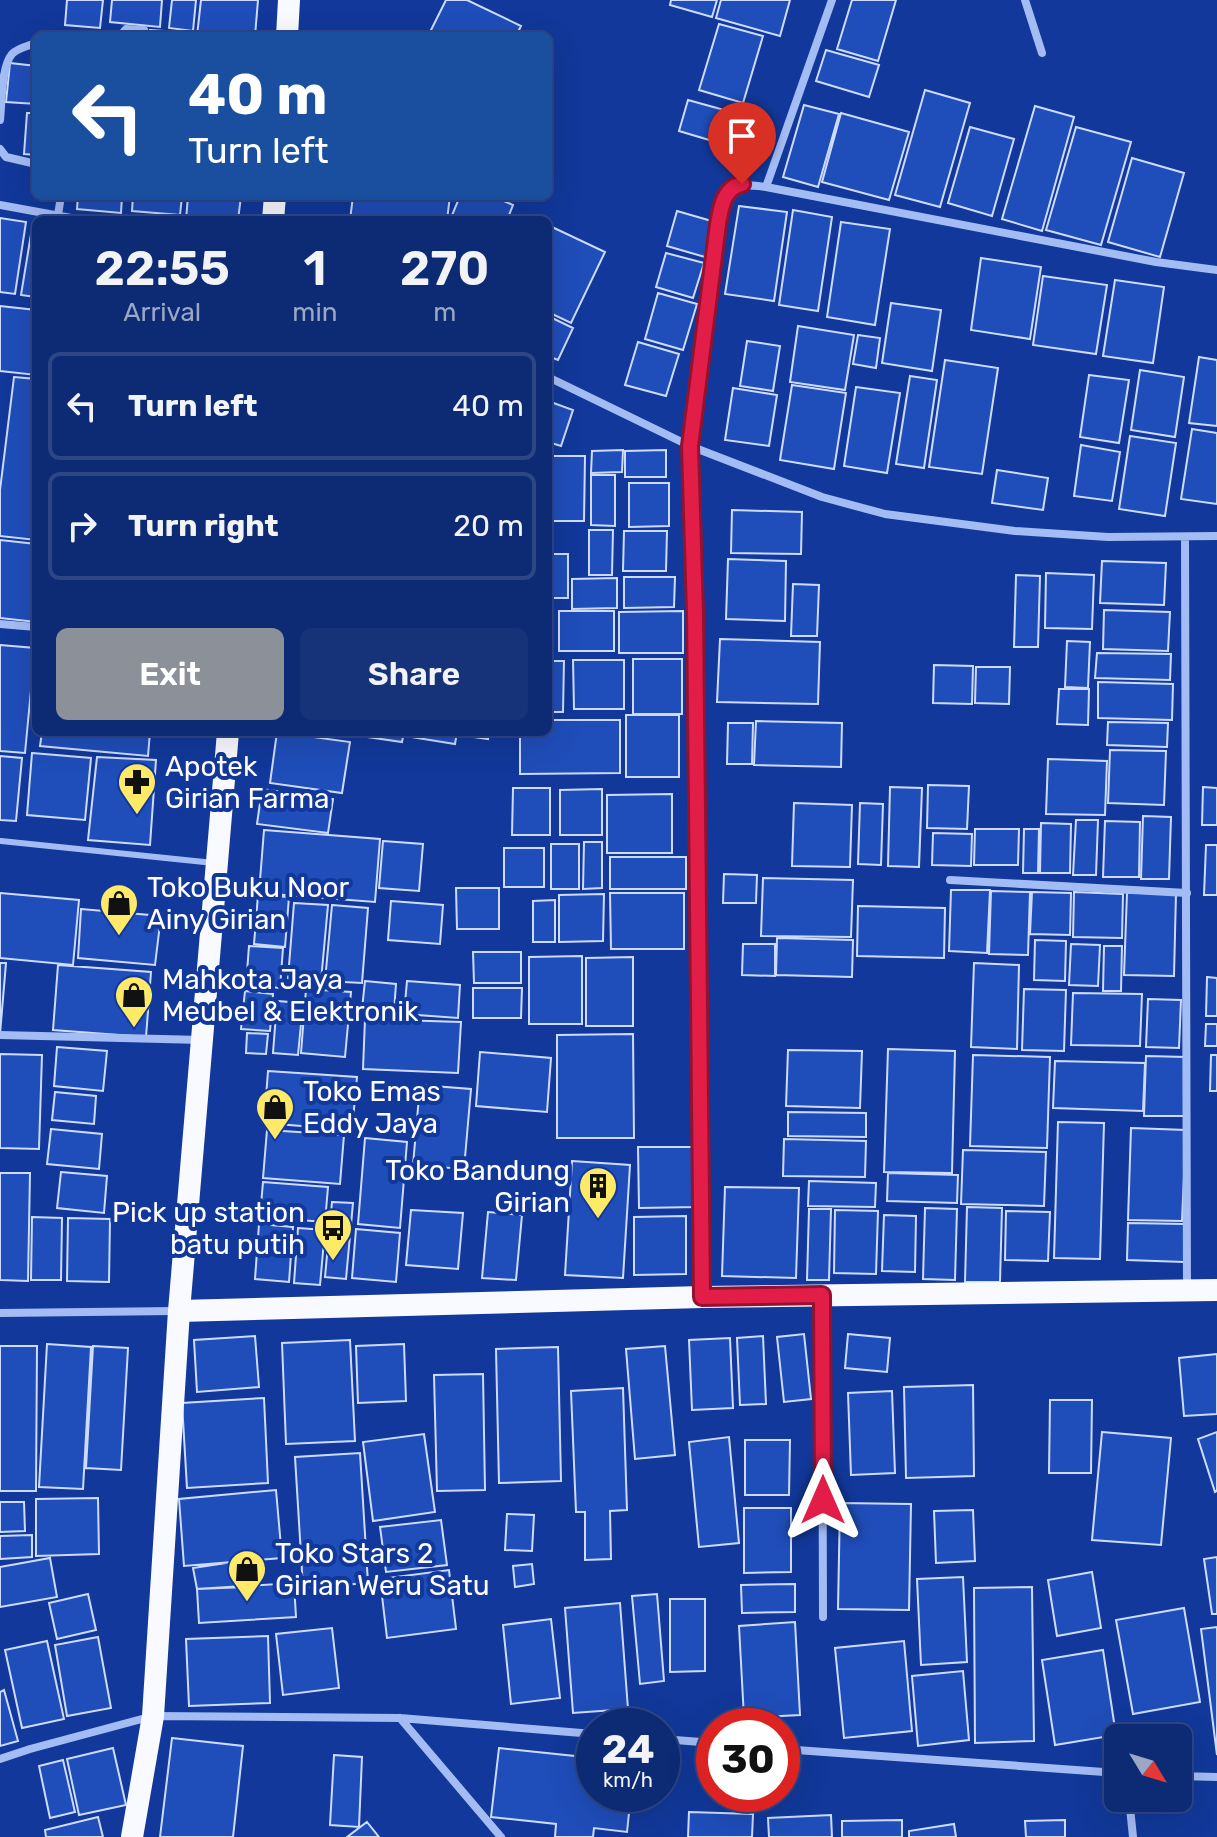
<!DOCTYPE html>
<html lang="en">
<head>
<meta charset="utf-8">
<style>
  :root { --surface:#0d2a74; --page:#163279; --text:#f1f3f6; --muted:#9aa7c5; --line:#2d4686; --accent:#8c9099 }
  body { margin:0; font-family:Rubik,sans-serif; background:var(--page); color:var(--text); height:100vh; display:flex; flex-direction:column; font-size:30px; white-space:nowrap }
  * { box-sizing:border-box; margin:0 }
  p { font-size:26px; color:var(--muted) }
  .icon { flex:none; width:44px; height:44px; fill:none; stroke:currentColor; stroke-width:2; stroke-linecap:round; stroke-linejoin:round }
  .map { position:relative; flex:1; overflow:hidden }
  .sheet { position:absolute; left:32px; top:216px; width:520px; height:520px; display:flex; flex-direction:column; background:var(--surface); border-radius:12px; box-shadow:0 8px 32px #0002,0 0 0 2px var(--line) }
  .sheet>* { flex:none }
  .banner { position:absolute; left:32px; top:32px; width:520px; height:168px; border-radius:12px; box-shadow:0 8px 32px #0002,0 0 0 2px var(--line); background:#1a4fa0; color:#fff; overflow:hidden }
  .needle { width:52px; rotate:128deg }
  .buttons { position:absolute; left:1104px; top:1724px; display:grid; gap:16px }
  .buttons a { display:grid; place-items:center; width:88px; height:88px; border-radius:12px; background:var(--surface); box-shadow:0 8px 32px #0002,0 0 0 2px var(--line); font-size:40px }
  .speed { position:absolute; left:576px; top:1708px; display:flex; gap:16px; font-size:40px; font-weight:700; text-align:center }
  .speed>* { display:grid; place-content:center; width:104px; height:104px; border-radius:50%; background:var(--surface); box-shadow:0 8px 32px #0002,0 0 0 2px var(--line); line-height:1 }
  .speed small { font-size:20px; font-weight:400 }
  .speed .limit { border:12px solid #d22; background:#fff; color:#111 }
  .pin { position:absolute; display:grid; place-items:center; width:68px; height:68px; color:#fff; margin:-82px -34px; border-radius:50% 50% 50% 0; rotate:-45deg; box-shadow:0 0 8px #0007 }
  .pin .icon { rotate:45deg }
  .me { position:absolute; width:88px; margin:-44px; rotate:0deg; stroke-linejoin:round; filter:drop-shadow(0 0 6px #0008) }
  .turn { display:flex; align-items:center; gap:28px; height:168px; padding:0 24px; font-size:36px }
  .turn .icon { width:104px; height:104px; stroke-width:2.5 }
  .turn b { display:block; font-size:56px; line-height:68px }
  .eta { display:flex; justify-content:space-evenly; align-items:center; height:136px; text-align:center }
  .eta b { font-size:48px; font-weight:600; line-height:56px }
  .primary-button { display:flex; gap:16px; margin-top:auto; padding:16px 24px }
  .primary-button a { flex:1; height:92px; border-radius:12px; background:var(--accent); color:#fff; font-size:32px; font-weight:600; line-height:92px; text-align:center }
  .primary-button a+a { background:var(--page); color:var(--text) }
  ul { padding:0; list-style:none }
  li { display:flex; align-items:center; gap:24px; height:108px; margin:0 16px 12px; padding:0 8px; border:4px solid var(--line); border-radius:12px }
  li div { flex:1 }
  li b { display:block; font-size:30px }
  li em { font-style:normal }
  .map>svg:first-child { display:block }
  .building { fill:#1f4db9; stroke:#cddbfe; stroke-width:2 }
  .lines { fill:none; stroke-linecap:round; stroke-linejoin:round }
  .service { stroke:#a4bcf4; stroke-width:6 }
  .minor { stroke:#a4bcf4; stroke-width:8 }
  .trunk { stroke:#f8faff; stroke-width:22 }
  .route-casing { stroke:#92132f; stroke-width:20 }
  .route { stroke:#e11d48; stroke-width:14 }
  .labels { text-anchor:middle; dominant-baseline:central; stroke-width:8; stroke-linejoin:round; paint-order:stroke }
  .poi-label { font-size:28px; fill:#fff; stroke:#11389a; text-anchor:start }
</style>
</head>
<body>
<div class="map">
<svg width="1217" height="1837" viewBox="0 0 1217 1837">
  <rect width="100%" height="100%" fill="#11389a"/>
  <path class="building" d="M67,0H103L100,28L65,25Z
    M112,0H162L160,27L110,22Z
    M172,0H196L193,31L169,28Z
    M201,0H258L255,36H197Z
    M446,0H467L521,26L516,36H428Z
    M671,0H717L712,17L670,5Z
    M721,0H790L780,36L716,18Z
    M852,0H896L878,61L837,49Z
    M719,24L763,36L743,103L699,90Z
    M150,30L192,33V36H149Z
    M826,50L879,65L869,97L816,81Z
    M10,63L36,66V104L6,102Z
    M925,90L970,103L940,207L895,195Z
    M548,95H550L549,175H548Z
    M688,100L735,113L726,145L679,131Z
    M804,105L839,114L818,187L783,177Z
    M1035,106L1074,117L1042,231L1002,219Z
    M27,113H36V155L24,154Z
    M841,113L909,132L889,200L822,182Z
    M970,127L1014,139L992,216L948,203Z
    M1076,127L1131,142L1101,245L1046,230Z
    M1132,158L1184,173L1160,257L1108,242Z
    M78,196H122L121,213L77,209Z
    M133,196H182L180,215L132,211Z
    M188,196H241L238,220H186Z
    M353,196H450L447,220H350Z
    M460,196H492L513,205L507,220H450Z
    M739,206L787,212L774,301L725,294Z
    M793,210L832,217L818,311L779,305Z
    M677,211L715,222L705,257L667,246Z
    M0,218L26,222L15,294L0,292Z
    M33,222H36V297L21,295Z
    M841,222L890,229L875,325L827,317Z
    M552,227L605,252L571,323L548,312V234Z
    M666,253L704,263L693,298L656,287Z
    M981,258L1041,267L1030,339L971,330Z
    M1043,276L1107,285L1096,354L1033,345Z
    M1115,280L1164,287L1153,363L1103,356Z
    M658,293L697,304L683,350L645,339Z
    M891,303L941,310L932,371L882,363Z
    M0,306L36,310V375L0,371Z
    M548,316L573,328L558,360L548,356Z
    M798,326L854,335L845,390L790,382Z
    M858,335L880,338L876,368L853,364Z
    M747,341L780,346L773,391L740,386Z
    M638,342L679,354L666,396L625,385Z
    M1199,357L1217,360V426L1189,423Z
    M945,360L998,368L982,474L929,467Z
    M1140,370L1184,377L1175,437L1131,430Z
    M1089,375L1129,380L1119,443L1080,437Z
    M910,376L937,380L924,468L896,464Z
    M14,377L36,379V540L0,536V490Z
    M792,385L846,393L834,469L780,460Z
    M856,387L900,393L887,473L844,466Z
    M733,388L777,395L769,446L725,440Z
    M548,401L573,410L561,446L548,442Z
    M1192,429L1217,433V504L1181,499Z
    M1130,436L1176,443L1165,516L1119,509Z
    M1081,445L1120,452L1112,501L1074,496Z
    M623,450L622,472L591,473L592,451Z
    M666,450V477H625V451Z
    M548,456H585L584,521H548Z
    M997,470L1048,478L1043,510L992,503Z
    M591,475H615V526L591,525Z
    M629,483H669V526L629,527Z
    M732,510L802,512L801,554L731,553Z
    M589,530H613L612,575H589Z
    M624,531H667L666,571H623Z
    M0,540L36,544V622L0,618Z
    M548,554H568V598H548Z
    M728,559L786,561L785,621L726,619Z
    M1102,561L1166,563L1164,605L1100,603Z
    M1046,573L1094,575L1092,629L1045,628Z
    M1016,575L1040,576L1038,647H1014Z
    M624,577H675L674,607L624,608Z
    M617,578V608L572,609V579Z
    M793,584L819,585L817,636H791Z
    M1104,610L1170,612L1168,651L1103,649Z
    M559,611H614V651H559Z
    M683,611V653H619V612Z
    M720,639L820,642L818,704L717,702Z
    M1067,641L1090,642L1088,688L1065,687Z
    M0,645L35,648L25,753L0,751Z
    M1097,653L1171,654L1170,680L1095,678Z
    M633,659H682V714H633Z
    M573,660H624V709H574Z
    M548,661H564L563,712H548Z
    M934,665L973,666L972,704L933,703Z
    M976,667H1010L1009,704L975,703Z
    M1098,682L1173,684L1172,720L1098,718Z
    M1059,689H1089L1088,725L1057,724Z
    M626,715H679V777H626Z
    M548,720H620V773L520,774V732H548Z
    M756,721L842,723L841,767L754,765Z
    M1108,722L1168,723L1167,747L1107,745Z
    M728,723H753L752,764H727Z
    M42,732H150L148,756L40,746Z
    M277,732L350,742L342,793L270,783Z
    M333,732H404L402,742Z
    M412,732H457L455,744L411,737Z
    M461,732H489L488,739L460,735Z
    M1110,750L1166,751L1164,805L1108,803Z
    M32,753L91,758L85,820L27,815Z
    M0,756L22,758L16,821L0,820Z
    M97,757L156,760L150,845L88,840Z
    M1048,759L1107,761L1105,815L1046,814Z
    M928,785L969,786L967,829L927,828Z
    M890,787L922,788L919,867L888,866Z
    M1203,787L1217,788V825H1202Z
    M513,788H550V835H512Z
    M262,789L333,799L328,833L257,824Z
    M602,789V835H560V790Z
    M672,794V853H607V795Z
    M794,803L852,805L850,867L792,866Z
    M860,803L883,804L881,865L858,864Z
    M1143,816L1171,817L1169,879H1141Z
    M1076,820H1098L1096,875H1073Z
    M1105,821L1140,822L1139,877H1103Z
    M1041,823L1071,824L1070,873H1040Z
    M975,829H1019L1018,865H974Z
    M1024,829H1039L1038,873H1023Z
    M264,830L380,839L375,902L259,893Z
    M933,833L972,834L971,866L932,865Z
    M383,841L423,844L419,891L379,888Z
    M584,842H602V888L583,889Z
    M551,844H579V889H551Z
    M1206,845H1217V895H1204Z
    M504,848H544V887H504Z
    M610,857H686V889H610Z
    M724,874L757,875L756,903H723Z
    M763,878L853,880L851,937L761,936Z
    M456,888H499V929H457Z
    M951,890H990L987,953L949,951Z
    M991,891L1030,892L1028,955L989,954Z
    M1032,892L1071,893L1070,935L1030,934Z
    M1074,892L1123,894L1122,938L1073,937Z
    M0,893L79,900L73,965L0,958Z
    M610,893H684V949H611Z
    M1127,893H1176L1174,976L1124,975Z
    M604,894L603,941L559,942V895Z
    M258,895L289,897L285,947L254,944Z
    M555,900V942H533V901Z
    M391,901L443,905L440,944L388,940Z
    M294,903L328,905L321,981L288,978Z
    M332,905L368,908L362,983L325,981Z
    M858,906L945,908L944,958L857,956Z
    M81,909L161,916L155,965L78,958Z
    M777,938L853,940L852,977L776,975Z
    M1035,940L1066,941L1065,981L1034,980Z
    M743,944H775V976L742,975Z
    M1071,944L1100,945L1098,986L1069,985Z
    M249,946L283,948L280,988L246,985Z
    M1104,946H1122L1121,991H1103Z
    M473,952H521V983H474Z
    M582,956V1024H529V957Z
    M633,957V1026H586V958Z
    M0,963H6L0,1034Z
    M974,963L1019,965L1017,1049L971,1047Z
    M58,965L151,972L146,1037L53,1030Z
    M1207,977L1217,978V1016H1206Z
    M365,981L396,984L394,1012L362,1009Z
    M407,981L460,985L458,1018L404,1014Z
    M473,988H522L521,1018H473Z
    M306,989L351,992L345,1057L301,1053Z
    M1024,989L1066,990L1064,1051L1022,1050Z
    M245,991L273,994L270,1031L241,1029Z
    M1073,993L1142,994L1140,1046L1071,1045Z
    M1148,999L1181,1000L1179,1048L1146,1047Z
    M277,1001L303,1003L298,1055L273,1053Z
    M365,1019L461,1022L458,1073L363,1069Z
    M1206,1024H1217V1046H1205Z
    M247,1033L268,1034L266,1054L246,1053Z
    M633,1034L634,1138H557V1035Z
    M57,1047L107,1051L103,1091L54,1086Z
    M888,1049L955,1051L952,1173L884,1172Z
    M788,1050L862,1051L860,1108L786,1106Z
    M480,1052L551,1058L547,1112L476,1106Z
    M0,1054L42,1055L39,1149L0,1148Z
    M973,1055L1050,1057L1047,1148L970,1146Z
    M1211,1055H1217V1091H1210Z
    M1146,1056L1186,1057L1184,1116H1144Z
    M1055,1061L1145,1063L1143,1111L1053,1108Z
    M268,1071L357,1077L352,1130L264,1123Z
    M420,1085L471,1089L464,1169L413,1165Z
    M55,1092L96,1096L94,1124L52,1120Z
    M788,1112L866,1113V1137L788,1136Z
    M1058,1122L1104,1123L1100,1259L1054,1258Z
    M1131,1128L1186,1130L1182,1221L1128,1220Z
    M51,1129L102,1134L99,1169L47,1164Z
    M267,1130L344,1135L340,1184L263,1178Z
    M365,1138L407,1142L400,1228L358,1224Z
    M784,1139L866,1141L865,1177L783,1176Z
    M638,1147H698L697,1207L639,1208Z
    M963,1150L1046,1152L1044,1206L961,1204Z
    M572,1161L630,1165L623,1278L565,1275Z
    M61,1172L107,1176L104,1213L57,1208Z
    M0,1173H30L28,1281L0,1280Z
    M888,1173L958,1175L957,1203L887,1201Z
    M809,1181L876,1183L875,1207L808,1206Z
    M263,1182L328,1187L325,1222L260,1217Z
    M725,1187L799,1188L796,1278L722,1276Z
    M332,1202L353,1203L346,1279L325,1277Z
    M967,1207L1002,1208L1000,1282H965Z
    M925,1208L957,1209L955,1280L923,1279Z
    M809,1209H831L829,1280H807Z
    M411,1210L463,1213L458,1269L406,1265Z
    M835,1210L878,1211L876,1274L834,1273Z
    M1006,1211L1050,1212L1048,1261L1005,1260Z
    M488,1212L522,1215L516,1280L482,1278Z
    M884,1215L916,1216L915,1272L882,1271Z
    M686,1216V1274L634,1275V1217Z
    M32,1217L62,1218L61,1280H31Z
    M68,1218L110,1219L109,1282L67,1281Z
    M1128,1223L1185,1224L1184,1262L1127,1260Z
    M259,1224L293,1227L289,1282L255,1279Z
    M298,1228L325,1230L320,1285L294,1283Z
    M356,1229L400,1233L396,1282L352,1278Z
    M804,1334L811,1399L784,1402L777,1337Z
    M848,1334L890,1338L887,1372L845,1368Z
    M255,1336L259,1387L197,1392L194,1340Z
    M763,1336L766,1404L740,1405L737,1338Z
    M730,1338L733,1408L692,1410L689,1340Z
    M350,1340L355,1441L286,1444L282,1343Z
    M47,1344L91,1347L83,1489L39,1487Z
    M404,1344L406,1401L358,1403L356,1346Z
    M0,1346H37L36,1491H0Z
    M93,1346L128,1348L121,1470L86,1468Z
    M665,1346L675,1455L635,1459L626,1349Z
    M558,1347L561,1481L499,1483L496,1349Z
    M1217,1354V1414L1184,1416L1179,1358Z
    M483,1374L485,1490L437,1491L434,1375Z
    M973,1385L974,1476L906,1478L904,1387Z
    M623,1388L627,1510L610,1511L611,1559L585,1560V1512H576L571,1391Z
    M892,1391L895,1473L851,1475L848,1393Z
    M264,1398L268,1483L187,1488L182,1403Z
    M1050,1400H1092L1091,1473H1049Z
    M1102,1432L1171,1438L1161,1545L1092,1540Z
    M1217,1432V1491L1215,1492L1198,1439Z
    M424,1434L435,1512L373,1521L363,1442Z
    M729,1437L739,1543L699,1547L689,1442Z
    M745,1440H790L789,1495H745Z
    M360,1453L368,1583L303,1588L295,1457Z
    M276,1490L282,1558L184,1566L179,1499Z
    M98,1498L99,1554L36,1556V1499Z
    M0,1502H24L25,1531L0,1532Z
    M840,1503L911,1504L909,1610L838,1609Z
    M744,1508H791V1572L744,1573Z
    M973,1510L975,1561L936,1563L934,1511Z
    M507,1514L534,1515L532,1551L505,1550Z
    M441,1520L447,1565L386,1572L380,1527Z
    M32,1535V1557L0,1559V1536Z
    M1217,1557V1614H1212L1204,1559Z
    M50,1558L57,1597L0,1607V1567Z
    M246,1560V1587L197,1589L193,1568Z
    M532,1564L534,1584L515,1587L513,1566Z
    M449,1570L456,1629L387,1638L380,1579Z
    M1092,1572L1101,1628L1057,1636L1048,1580Z
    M963,1577L967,1662L921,1665L917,1579Z
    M294,1583L296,1617L199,1623L197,1589Z
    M795,1584V1612L742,1613L741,1585Z
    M1032,1587L1034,1741L975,1743L974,1588Z
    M88,1594L96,1630L57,1639L49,1603Z
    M657,1594L664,1681L640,1684L632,1596Z
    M670,1599H705V1671L670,1672Z
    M620,1603L628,1709L573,1713L565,1608Z
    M1184,1608L1200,1702L1133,1714L1116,1620Z
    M551,1619L560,1698L511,1704L503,1625Z
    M795,1622L800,1715L744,1718L739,1626Z
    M1217,1627V1755L1201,1629Z
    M332,1628L339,1688L283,1695L276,1634Z
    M268,1636L270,1703L189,1706L186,1639Z
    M98,1637L111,1708L67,1716L55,1645Z
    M47,1641L64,1719L22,1728L5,1650Z
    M904,1641L912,1731L844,1738L835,1648Z
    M1103,1650L1116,1735L1055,1745L1042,1660Z
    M963,1671L969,1740L918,1746L912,1676Z
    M4,1690L18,1741L0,1746V1692Z
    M172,1738L243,1746L233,1837H160Z
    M113,1748L126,1805L79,1815L67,1759Z
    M499,1748L594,1758V1794H631L627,1832L594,1828L593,1837H555L556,1824L491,1817Z
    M334,1755L362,1757L359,1827L330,1825Z
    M63,1760L75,1812L50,1818L39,1766Z
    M689,1812L753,1814L752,1837H688Z
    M831,1815L832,1837H769L768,1818Z
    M98,1817L103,1837H46L45,1830Z
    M902,1820V1837H842V1821Z
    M1065,1820V1837H1026L1025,1821Z
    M367,1822L379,1837H347Z
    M954,1824L956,1837H909V1831Z"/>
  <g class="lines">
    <path class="service" d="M1,841L214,863"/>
    <path class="minor" d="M1025,0L1042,53
      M120,36L126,29L144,30
      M0,120C2,102 1,67 12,54C18,48 28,46 36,43
      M0,149L6,157L36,164
      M766,187L832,0
      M0,205L82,220
      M58,215L61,196
      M548,377L690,446L822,497L885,514L1015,531L1108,537L1217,536
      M1185,538L1187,1289
      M0,624L36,627
      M950,880L1187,893
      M0,1035L202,1040
      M822,1295L823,1617
      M702,1296L695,613L690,446L718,224C726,186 726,182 766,187L1156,262L1217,270
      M0,1313L175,1311
      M400,1718L501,1837
      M662,1739L714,1743
      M782,1749L1118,1773
      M0,1759L30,1749L153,1716L400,1718L594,1734
      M1178,1776L1217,1777
      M1129,1798L1133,1837"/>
    <path class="trunk" d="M287,36L289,0
      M273,220L275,196
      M179,1311L702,1297L1217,1290
      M132,1837L153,1716L179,1311L228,732"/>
  </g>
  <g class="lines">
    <g class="route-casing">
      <path id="route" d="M742,184C723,188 721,208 718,224L690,446L695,613L702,1297L822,1295L823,1500"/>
    </g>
    <use href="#route" class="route"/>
  </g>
  <defs>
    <g id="pharmacy-pin" transform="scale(2)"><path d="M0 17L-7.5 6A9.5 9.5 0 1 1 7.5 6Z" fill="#ffea67" stroke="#11389a"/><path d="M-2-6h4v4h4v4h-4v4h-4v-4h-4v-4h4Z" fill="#111"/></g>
    <g id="shop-pin" transform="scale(2)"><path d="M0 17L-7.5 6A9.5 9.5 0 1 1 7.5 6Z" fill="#ffea67" stroke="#11389a"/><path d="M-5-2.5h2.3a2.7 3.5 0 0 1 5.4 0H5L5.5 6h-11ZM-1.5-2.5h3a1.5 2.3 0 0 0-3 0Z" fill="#111"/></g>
    <g id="building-pin" transform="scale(2)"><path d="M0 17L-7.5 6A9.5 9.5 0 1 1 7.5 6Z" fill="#ffea67" stroke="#11389a"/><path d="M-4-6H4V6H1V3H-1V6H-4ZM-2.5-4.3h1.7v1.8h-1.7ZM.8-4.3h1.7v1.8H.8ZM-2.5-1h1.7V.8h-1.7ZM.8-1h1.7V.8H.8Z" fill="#111"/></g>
    <g id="bus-pin" transform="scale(2)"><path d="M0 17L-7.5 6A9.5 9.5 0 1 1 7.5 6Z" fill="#ffea67" stroke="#11389a"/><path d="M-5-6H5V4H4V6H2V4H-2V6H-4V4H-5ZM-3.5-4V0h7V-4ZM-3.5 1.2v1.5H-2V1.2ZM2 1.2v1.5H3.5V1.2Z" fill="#111"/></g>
  </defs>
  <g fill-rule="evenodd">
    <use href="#pharmacy-pin" x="137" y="782"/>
    <use href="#shop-pin" x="119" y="903"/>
    <use href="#shop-pin" x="134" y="995"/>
    <use href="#shop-pin" x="275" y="1107"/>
    <use href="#building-pin" x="598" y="1186"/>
    <use href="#bus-pin" x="333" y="1228"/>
    <use href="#shop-pin" x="247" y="1569"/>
  </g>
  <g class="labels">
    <g class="poi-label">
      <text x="165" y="766">Apotek<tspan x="165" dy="32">Girian Farma</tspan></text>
      <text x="147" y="887">Toko Buku Noor<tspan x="147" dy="32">Ainy Girian</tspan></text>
      <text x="162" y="979">Mahkota Jaya<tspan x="162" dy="32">Meubel &amp; Elektronik</tspan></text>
      <text x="303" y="1091">Toko Emas<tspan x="303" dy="32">Eddy Jaya</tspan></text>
      <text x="570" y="1170" text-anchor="end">Toko Bandung<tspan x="570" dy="32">Girian</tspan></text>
      <text x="305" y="1212" text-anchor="end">Pick up station<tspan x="305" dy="32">batu putih</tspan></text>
      <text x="275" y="1553">Toko Stars 2<tspan x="275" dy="32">Girian Weru Satu</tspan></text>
    </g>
  </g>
</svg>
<div class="buttons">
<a><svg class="needle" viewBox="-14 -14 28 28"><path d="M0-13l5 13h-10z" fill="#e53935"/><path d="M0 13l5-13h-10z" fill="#9aa7c5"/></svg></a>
</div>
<div class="speed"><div>24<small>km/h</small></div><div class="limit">30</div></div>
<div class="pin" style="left:742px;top:184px;background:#d93025"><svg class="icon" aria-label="arrive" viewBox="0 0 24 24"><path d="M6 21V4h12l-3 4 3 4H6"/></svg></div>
<svg class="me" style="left:823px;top:1500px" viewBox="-20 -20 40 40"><path d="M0-17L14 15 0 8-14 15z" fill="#e11d48" stroke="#fff" stroke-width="4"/></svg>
<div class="banner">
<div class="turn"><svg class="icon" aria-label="left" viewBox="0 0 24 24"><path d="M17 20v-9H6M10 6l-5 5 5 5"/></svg><div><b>40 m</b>Turn left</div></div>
</div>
<section class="sheet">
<div class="eta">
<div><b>22:55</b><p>Arrival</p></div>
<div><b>1</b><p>min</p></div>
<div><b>270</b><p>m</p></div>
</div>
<ul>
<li><svg class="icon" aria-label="left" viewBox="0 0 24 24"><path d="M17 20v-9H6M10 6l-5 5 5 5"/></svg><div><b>Turn left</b></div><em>40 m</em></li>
<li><svg class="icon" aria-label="right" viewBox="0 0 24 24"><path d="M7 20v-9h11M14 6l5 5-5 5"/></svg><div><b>Turn right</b></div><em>20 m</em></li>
</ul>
<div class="primary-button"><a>Exit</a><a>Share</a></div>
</section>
</div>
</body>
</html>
